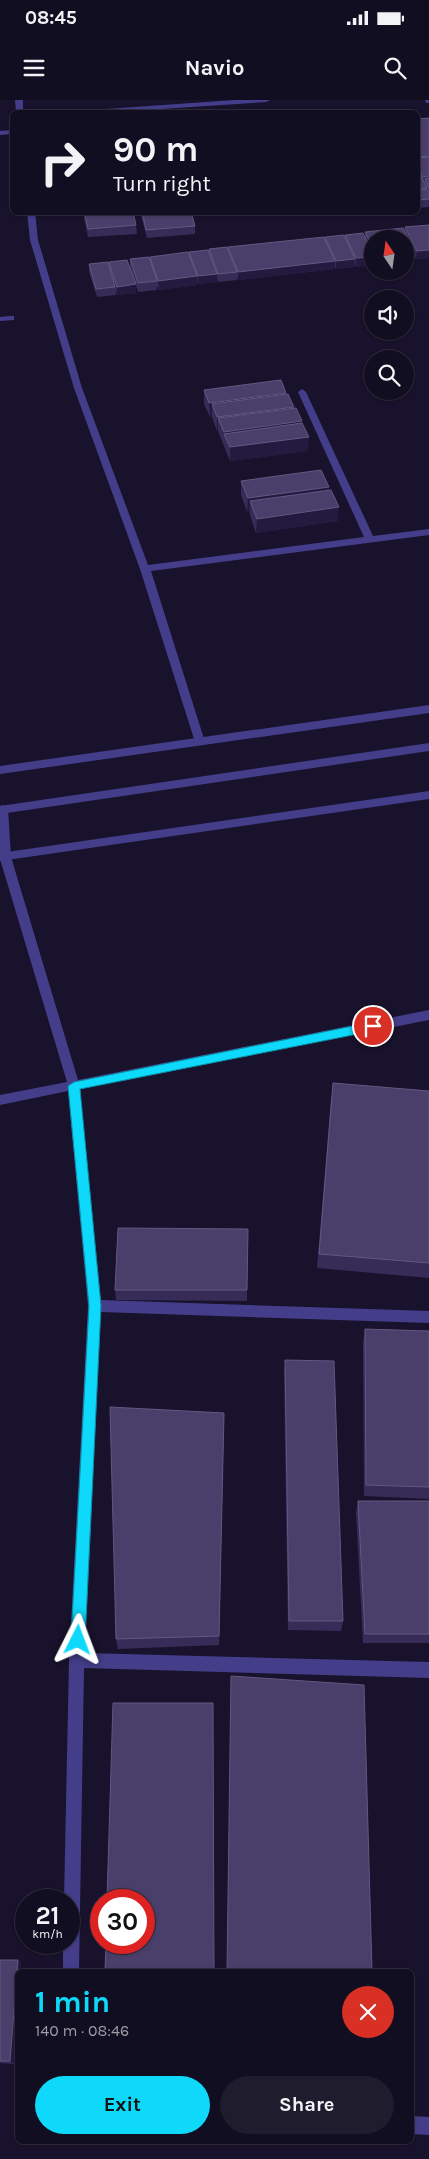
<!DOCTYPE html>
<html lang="en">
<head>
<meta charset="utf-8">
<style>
  :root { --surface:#120e21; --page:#1f1c2e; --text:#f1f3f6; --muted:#9c9ca5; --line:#312e3f; --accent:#0ed9fa }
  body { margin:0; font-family:Karla,sans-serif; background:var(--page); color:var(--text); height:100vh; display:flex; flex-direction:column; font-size:19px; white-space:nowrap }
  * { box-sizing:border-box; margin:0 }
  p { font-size:16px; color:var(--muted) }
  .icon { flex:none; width:28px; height:28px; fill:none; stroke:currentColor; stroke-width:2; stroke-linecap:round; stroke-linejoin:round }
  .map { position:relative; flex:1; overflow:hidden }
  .details { position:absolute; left:15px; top:1869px; width:399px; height:175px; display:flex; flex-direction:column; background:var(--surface); border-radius:8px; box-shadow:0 1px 4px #0004,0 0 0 1px var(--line) }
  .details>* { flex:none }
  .guide { position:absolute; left:10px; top:10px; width:410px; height:105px; border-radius:8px; box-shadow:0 1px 4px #0004,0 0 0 1px var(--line); background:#120e21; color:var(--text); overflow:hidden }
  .needle { width:32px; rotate:347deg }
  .tools { position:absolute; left:364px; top:130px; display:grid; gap:10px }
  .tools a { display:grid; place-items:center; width:50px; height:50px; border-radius:50%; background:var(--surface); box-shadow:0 1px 4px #0004,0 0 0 1px var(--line); font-size:25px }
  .speed { position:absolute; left:15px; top:1789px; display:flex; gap:10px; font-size:25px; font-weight:700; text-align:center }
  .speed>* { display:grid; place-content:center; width:65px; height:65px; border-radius:50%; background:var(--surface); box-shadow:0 1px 4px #0004,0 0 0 1px var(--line); line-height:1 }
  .speed small { font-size:12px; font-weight:400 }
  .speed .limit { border:8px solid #d22; background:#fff; color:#111 }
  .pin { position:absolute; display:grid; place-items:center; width:42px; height:42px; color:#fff; margin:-21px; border:2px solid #fff; border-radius:50%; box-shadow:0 1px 5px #0007 }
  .me { position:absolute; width:55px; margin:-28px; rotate:3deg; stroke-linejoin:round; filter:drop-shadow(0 0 4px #0008) }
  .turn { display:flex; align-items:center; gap:18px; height:105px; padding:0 20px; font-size:22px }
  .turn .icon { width:65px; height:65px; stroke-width:2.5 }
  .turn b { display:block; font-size:35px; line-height:42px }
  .round { display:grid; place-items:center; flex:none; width:52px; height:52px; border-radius:26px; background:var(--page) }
  .overview { display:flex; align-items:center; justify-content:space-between; height:85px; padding:0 20px }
  h1 { font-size:30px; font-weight:700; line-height:38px; color:var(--accent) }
  .button { display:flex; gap:10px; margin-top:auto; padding:10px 20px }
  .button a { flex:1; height:58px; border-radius:30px; background:var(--accent); color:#111; font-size:20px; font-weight:700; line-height:58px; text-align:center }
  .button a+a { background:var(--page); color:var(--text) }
  .status { display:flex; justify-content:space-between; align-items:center; height:35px; padding:0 25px; background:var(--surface); direction:ltr }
  .status svg { height:14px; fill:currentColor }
  header { display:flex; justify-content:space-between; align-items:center; height:65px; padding:0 20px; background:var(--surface); font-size:22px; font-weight:700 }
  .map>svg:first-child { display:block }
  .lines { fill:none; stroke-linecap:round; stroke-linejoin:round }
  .service { fill:#443e8a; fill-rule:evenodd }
  .minor { fill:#443e8a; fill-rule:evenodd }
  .tertiary { fill:#443e8a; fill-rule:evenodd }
  .wall { fill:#372c58 }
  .shaded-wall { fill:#231a3f }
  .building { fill:#493f6a; stroke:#625881 }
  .route { fill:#0ed9fa; stroke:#098da2 }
</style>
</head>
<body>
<div class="status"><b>08:45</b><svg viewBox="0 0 49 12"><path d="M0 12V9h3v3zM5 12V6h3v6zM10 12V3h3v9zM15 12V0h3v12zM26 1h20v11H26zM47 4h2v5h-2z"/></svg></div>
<header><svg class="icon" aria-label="menu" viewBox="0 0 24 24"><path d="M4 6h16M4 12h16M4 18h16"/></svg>Navio<svg class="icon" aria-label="search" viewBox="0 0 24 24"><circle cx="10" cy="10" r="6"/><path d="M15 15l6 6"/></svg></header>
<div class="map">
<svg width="429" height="2059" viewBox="0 0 429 2059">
  <rect width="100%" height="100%" fill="#18122c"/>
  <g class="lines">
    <path class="service" d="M12,30V34L0,35V31Z
      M11,216H14V220L0,221V217Z
      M429,691V699L0,761V753Z"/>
    <path class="minor" d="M15,0H23V12H16Z
      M235,0H270L266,2L116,12H88L92,10Z
      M425,0H429V3H426Z
      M27,112H35L38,140L82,288L148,465L364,437L298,292L302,289L306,292L373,436L429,429V435L151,471L205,642L204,645H196L195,642L140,469L74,288L30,140Z
      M3,705L8,709L11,757L78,980L429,910V920L80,989L101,1200L429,1211V1223L101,1212L85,1553L429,1562V1578L84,1568L79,1871H63V1842H69V1800H64L69,1560L88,1206L68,991L0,1005V995L67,982L0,759V706Z
      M411,2016L429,2017V2035L411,2034Z"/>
    <path class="tertiary" d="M429,605V613L0,674V666Z
      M429,643V651L0,714V706Z"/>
  </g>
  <path class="wall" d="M429,18V107L418,108V19Z
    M83,112H133L136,125L137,134L88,137Z
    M140,112H191L195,126V134L147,138Z
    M429,125V158L416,159L415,156L414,160L405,161V139H372V165L356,167L355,164L354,167L336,169L335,167V169L238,180L237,177V180L218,182L217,179V182L198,184L197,181V185L159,190L157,186V190L138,192L130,167V159L150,161V157L189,155V152H209V149L228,150V147L325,139V137H345V135L365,137V132L404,131L405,127Z
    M109,162L136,193L117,195L116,190V195L97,197L89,172V164L109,166Z
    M204,290L286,294L294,307V308L302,321L308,351L230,361L218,331H217L212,317H210L204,304Z
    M241,381L328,390L338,421L256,433L250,415V412H247L241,395Z
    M429,991V1178L317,1168L331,999Z
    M115,1190H247V1201L116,1200Z
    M365,1229L429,1231V1399L364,1396L363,1242Z
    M285,1260L343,1521L341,1531L288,1530L284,1273Z
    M224,1313L219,1545L118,1549L116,1539Z
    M358,1401H429V1543H363L356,1412Z
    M0,1860H18L21,1864L18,1871V1912L14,1964L0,1963Z"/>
  <path class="shaded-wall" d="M429,150V158L416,159L417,151Z
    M415,151L414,160L405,161V152Z
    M372,157V165L356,167V158Z
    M355,159L354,167L336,169V161Z
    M335,161V169L238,180V172Z
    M217,174V182L198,184V176Z
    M197,176V185L159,190L158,181Z
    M136,184V193L117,195V187Z
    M286,293V307L212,304V317H210L209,303Z
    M294,307V321L218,318V331H217V317Z
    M302,321L301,335L224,334V346V332Z
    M309,337L308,351L230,361V347Z
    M329,387L328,401H250V412H247L248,398Z
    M339,407L338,421L256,433L257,419Z
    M18,1860L21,1864V1871H18Z
    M18,1871V1912L14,1964L10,1961Z"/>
  <path class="building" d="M429,18V56L418,57V19Z
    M429,57V76L422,77L418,66V58Z
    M418,70L427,88H418Z
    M429,78V89L425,79Z
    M427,89L429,93V99L418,100V90Z
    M84,112H133L136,125L88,129Z
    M142,112H191L195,126L146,130Z
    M429,125V150L417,151L405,127Z
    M403,128L415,151L405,152V139H372V146L365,132Z
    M363,133L372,152V157L356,158L345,135Z
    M344,135L355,159L336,161L325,137Z
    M324,137L335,161L238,172L228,147Z
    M227,147L237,172L218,174L209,149Z
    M208,150L217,174L198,176L189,152Z
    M188,152L197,176L158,181L150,157Z
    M149,157L157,181L138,183L130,159Z
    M127,160L136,184L117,187L109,162Z
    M108,162L115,187L96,189L89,164Z
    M281,280L286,293L209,303L204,290Z
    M288,294L294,307L217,317L212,304Z
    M296,308L302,321L224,332L218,318Z
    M302,323L309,337L230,347L224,334Z
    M321,370L329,387L248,398L241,381Z
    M331,390L339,407L257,419L250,401Z
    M333,983L429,991V1163L319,1154Z
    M118,1128L248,1129L247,1190H115Z
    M365,1229L429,1231V1387L366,1385Z
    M285,1260L334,1261L343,1521H289Z
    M110,1307L224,1313L219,1536L116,1539Z
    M358,1401H429V1534H365Z
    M231,1576L364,1585L372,1871H227Z
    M113,1603H213L214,1871H105L106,1842H144V1800H107Z
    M0,1860H18L10,1961H0Z"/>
  <path class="route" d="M373,922L378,926L373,931L80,989L101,1206L85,1540L83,1545L78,1547L73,1545L71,1540L89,1206L68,986L74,982Z"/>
</svg>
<div class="tools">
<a><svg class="needle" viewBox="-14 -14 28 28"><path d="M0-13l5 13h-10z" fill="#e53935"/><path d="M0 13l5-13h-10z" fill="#9c9ca5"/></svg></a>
<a><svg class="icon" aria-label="sound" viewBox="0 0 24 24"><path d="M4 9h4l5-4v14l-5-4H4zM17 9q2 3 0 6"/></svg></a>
<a><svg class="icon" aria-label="search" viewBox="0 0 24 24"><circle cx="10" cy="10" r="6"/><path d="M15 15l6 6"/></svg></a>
</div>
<div class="speed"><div>21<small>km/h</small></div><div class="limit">30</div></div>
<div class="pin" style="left:373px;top:926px;background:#d93025"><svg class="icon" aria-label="arrive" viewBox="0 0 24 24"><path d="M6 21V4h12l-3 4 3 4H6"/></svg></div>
<svg class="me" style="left:78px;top:1540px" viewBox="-20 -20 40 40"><path d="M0-17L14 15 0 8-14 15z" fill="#0ed9fa" stroke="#fff" stroke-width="4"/></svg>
<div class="guide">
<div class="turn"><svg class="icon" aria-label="right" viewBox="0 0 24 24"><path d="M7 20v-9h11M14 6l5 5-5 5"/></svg><div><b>90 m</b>Turn right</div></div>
</div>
<section class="details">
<div class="overview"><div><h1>1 min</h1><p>140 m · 08:46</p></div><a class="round" style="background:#d93025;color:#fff"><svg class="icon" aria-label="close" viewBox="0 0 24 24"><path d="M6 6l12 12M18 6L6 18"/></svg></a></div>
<div class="button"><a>Exit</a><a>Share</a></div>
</section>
</div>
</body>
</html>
